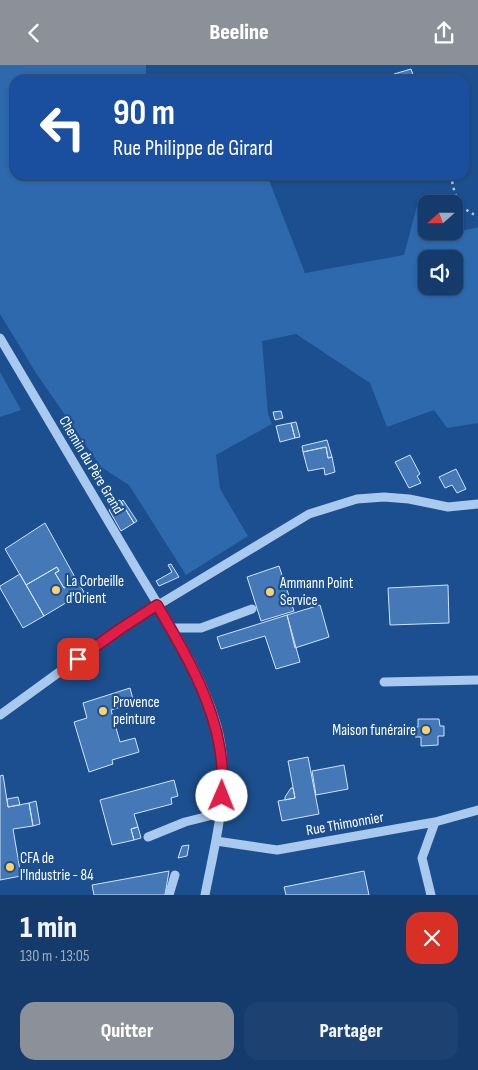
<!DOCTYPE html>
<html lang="fr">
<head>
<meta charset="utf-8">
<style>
  :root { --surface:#143b6b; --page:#1d4271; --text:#f1f3f6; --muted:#9dadc1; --line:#33557e; --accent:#8c9099 }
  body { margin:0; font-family:"Sofia Sans Condensed",sans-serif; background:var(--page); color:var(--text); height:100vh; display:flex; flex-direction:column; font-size:19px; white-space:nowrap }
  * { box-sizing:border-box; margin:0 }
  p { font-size:16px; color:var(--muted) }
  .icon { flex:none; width:28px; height:28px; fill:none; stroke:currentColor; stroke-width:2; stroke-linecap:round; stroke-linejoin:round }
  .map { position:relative; height:830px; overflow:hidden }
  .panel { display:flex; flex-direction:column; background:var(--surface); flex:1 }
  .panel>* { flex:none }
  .guide { position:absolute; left:10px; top:10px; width:459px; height:105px; border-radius:15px; box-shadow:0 1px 4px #0004,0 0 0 1px var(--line); background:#1a4fa0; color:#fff; overflow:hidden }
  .needle { width:32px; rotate:249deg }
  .buttons { position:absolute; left:418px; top:130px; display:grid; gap:10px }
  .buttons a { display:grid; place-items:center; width:45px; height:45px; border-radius:10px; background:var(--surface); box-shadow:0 1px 4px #0004,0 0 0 1px var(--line); font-size:25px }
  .pin { position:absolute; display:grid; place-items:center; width:42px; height:42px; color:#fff; margin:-21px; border-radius:10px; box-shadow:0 2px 8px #0006 }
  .me { position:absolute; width:55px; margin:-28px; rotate:1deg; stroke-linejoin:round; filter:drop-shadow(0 0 4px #0008) }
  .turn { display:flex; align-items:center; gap:18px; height:105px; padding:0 20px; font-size:22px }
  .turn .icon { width:65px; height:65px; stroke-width:2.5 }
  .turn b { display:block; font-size:35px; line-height:42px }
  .round { display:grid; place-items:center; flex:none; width:52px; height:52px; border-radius:15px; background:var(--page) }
  .head { display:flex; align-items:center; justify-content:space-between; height:85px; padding:0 20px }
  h1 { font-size:30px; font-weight:800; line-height:38px }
  .primary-button { display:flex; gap:10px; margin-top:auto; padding:10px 20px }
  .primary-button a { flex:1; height:58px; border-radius:15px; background:var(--accent); color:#fff; font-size:20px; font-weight:800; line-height:58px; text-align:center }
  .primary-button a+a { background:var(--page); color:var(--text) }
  header { display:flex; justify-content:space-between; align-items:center; height:65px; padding:0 20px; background:var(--accent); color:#fff; font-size:22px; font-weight:800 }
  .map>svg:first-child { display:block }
  .green { fill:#2e69ad; fill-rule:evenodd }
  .building { fill:#4478b7; stroke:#cfe3fa }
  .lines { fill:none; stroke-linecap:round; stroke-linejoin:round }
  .path { stroke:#a9c9ee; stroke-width:2.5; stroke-dasharray:2.5 4; stroke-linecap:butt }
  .minor { stroke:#a9c9ee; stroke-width:9 }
  .route-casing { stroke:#92132f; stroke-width:12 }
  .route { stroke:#e11d48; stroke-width:9 }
  .poi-dot { fill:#ffd166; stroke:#1b4f8f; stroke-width:2 }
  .labels { text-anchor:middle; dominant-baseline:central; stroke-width:4.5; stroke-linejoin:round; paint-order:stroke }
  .street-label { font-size:15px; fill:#fff; stroke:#1b4f8f }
  .poi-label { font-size:15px; fill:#fff; stroke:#1b4f8f; text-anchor:start }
</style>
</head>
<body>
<header><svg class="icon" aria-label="back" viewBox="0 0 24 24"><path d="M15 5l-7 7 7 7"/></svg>Beeline<svg class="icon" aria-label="share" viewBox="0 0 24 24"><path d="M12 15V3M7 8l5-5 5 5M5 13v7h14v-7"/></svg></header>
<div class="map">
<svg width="478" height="830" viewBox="0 0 478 830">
  <rect width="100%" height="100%" fill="#1b4f8f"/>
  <path class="green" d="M0,0H146V15H15V110H267L305,208L404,190L417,141L426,139V166H453L454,168L478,162V358L447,363L434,345L387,362L370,318L296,269L262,276L268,349L272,359L216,390L220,424L248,471L186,510L129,420L101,402L36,308L0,249ZM426,194H454V221H426Z
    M0,307L21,345L0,352Z"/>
  <path class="building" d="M411,4L415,15H388L395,11L394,9Z
    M281,346L283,353L275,355L273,347Z
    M296,357L300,372L295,373L291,358Z
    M291,358L295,373L280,377L276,361Z
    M327,375L332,392L328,393L326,382L303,387L302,381Z
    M326,382L328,393L332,392L335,407L325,410L324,403L308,406L303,387Z
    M410,390L420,409L417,411L421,418L409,423L395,397Z
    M456,404L466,424L457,428L452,420L445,423L439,412Z
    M120,435L134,458L121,466L109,445L116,440L114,437Z
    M123,435L137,456L134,458L121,437Z
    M45,458L77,516L64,523L55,508L59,506L57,502L26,520L5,484Z
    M171,499L179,512L159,521L156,516L172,507L168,500Z
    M279,501L294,546L261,556L247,512Z
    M57,502L59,506L55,508L64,523L77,516L84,527L44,551L26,520Z
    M20,509L44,551L23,563L0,523V521Z
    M448,520L449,558L390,560L388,523Z
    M320,540L329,572L295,583L287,550Z
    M287,550L300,597L276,604L265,571L221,584L217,572Z
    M130,623L134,638L111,645L120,677L135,673L139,687L112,695L113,699L89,707L74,657L87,653L83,638Z
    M418,654H439L440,661H444V671H438V680L421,681V672H415L414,662H418Z
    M308,692L319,749L282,756L278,736L295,733L288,696Z
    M344,700L348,724L316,730L312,706Z
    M3,710L8,742L29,738L33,761L13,764L21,811L0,815V711Z
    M174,715L178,731L171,733L172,739L134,749L138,762L131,764L134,775L112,780L100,735Z
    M291,723H293L295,733L285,735V732Z
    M18,732L20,740L8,742L7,734Z
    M36,736L40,759L33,761L29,738Z
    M138,762L141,773L134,775L131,764Z
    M189,780L187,791L178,793L182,781Z
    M169,806L165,830H94L92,820Z
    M364,806L369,830H286L284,822Z"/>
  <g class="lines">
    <path class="path" d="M451,110C454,129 458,144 478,151"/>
    <path class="minor" d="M0,273C44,348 89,423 133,498C164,551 216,627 222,688C227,736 214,783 205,830
      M170,563H201L252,544
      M384,617L478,615
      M0,650L120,563L309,449L357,434L384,432L409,434L448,442L478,439
      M148,772L185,757L221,748
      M216,776L277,785L435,757L478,745
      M169,830L175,810
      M431,830L422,793L435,757"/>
  </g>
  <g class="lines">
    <g class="route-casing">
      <path id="route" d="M78,594L120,564L157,540C192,600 228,660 222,731"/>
    </g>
    <use href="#route" class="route"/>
  </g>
  <g class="poi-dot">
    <circle cx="56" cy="525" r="5"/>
    <circle cx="270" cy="527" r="5"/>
    <circle cx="103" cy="646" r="5"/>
    <circle cx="426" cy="665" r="5"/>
    <circle cx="10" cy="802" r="5"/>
  </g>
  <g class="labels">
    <g class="street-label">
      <text transform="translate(91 400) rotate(59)">Chemin du Père Grand</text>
      <text transform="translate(345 759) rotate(-10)">Rue Thimonnier</text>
    </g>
    <g class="poi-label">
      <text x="66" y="516">La Corbeille<tspan x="66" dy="17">d'Orient</tspan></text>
      <text x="280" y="518">Ammann Point<tspan x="280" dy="17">Service</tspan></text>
      <text x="113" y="637">Provence<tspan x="113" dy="17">peinture</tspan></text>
      <text x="416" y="665" text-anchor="end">Maison funéraire</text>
      <text x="20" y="793">CFA de<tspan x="20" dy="17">l'Industrie - 84</tspan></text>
    </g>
  </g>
</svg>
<div class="buttons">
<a><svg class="needle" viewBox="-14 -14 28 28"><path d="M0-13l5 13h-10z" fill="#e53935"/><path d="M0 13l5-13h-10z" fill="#9dadc1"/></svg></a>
<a><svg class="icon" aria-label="sound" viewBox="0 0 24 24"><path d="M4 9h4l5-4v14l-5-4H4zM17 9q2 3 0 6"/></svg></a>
</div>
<div class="pin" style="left:78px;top:594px;background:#d93025"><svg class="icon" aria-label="arrive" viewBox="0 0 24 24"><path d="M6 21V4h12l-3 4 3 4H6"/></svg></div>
<svg class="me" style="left:222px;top:731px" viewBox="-20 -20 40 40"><circle r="19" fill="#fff"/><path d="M0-13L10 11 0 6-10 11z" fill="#e11d48"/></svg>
<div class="guide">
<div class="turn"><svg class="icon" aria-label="left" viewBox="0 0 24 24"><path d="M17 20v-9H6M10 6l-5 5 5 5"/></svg><div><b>90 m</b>Rue Philippe de Girard</div></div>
</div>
</div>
<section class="panel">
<div class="head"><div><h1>1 min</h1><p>130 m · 13:05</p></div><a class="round" style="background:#d93025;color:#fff"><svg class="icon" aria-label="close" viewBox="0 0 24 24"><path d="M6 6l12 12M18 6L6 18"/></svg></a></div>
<div class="primary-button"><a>Quitter</a><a>Partager</a></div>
</section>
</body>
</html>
